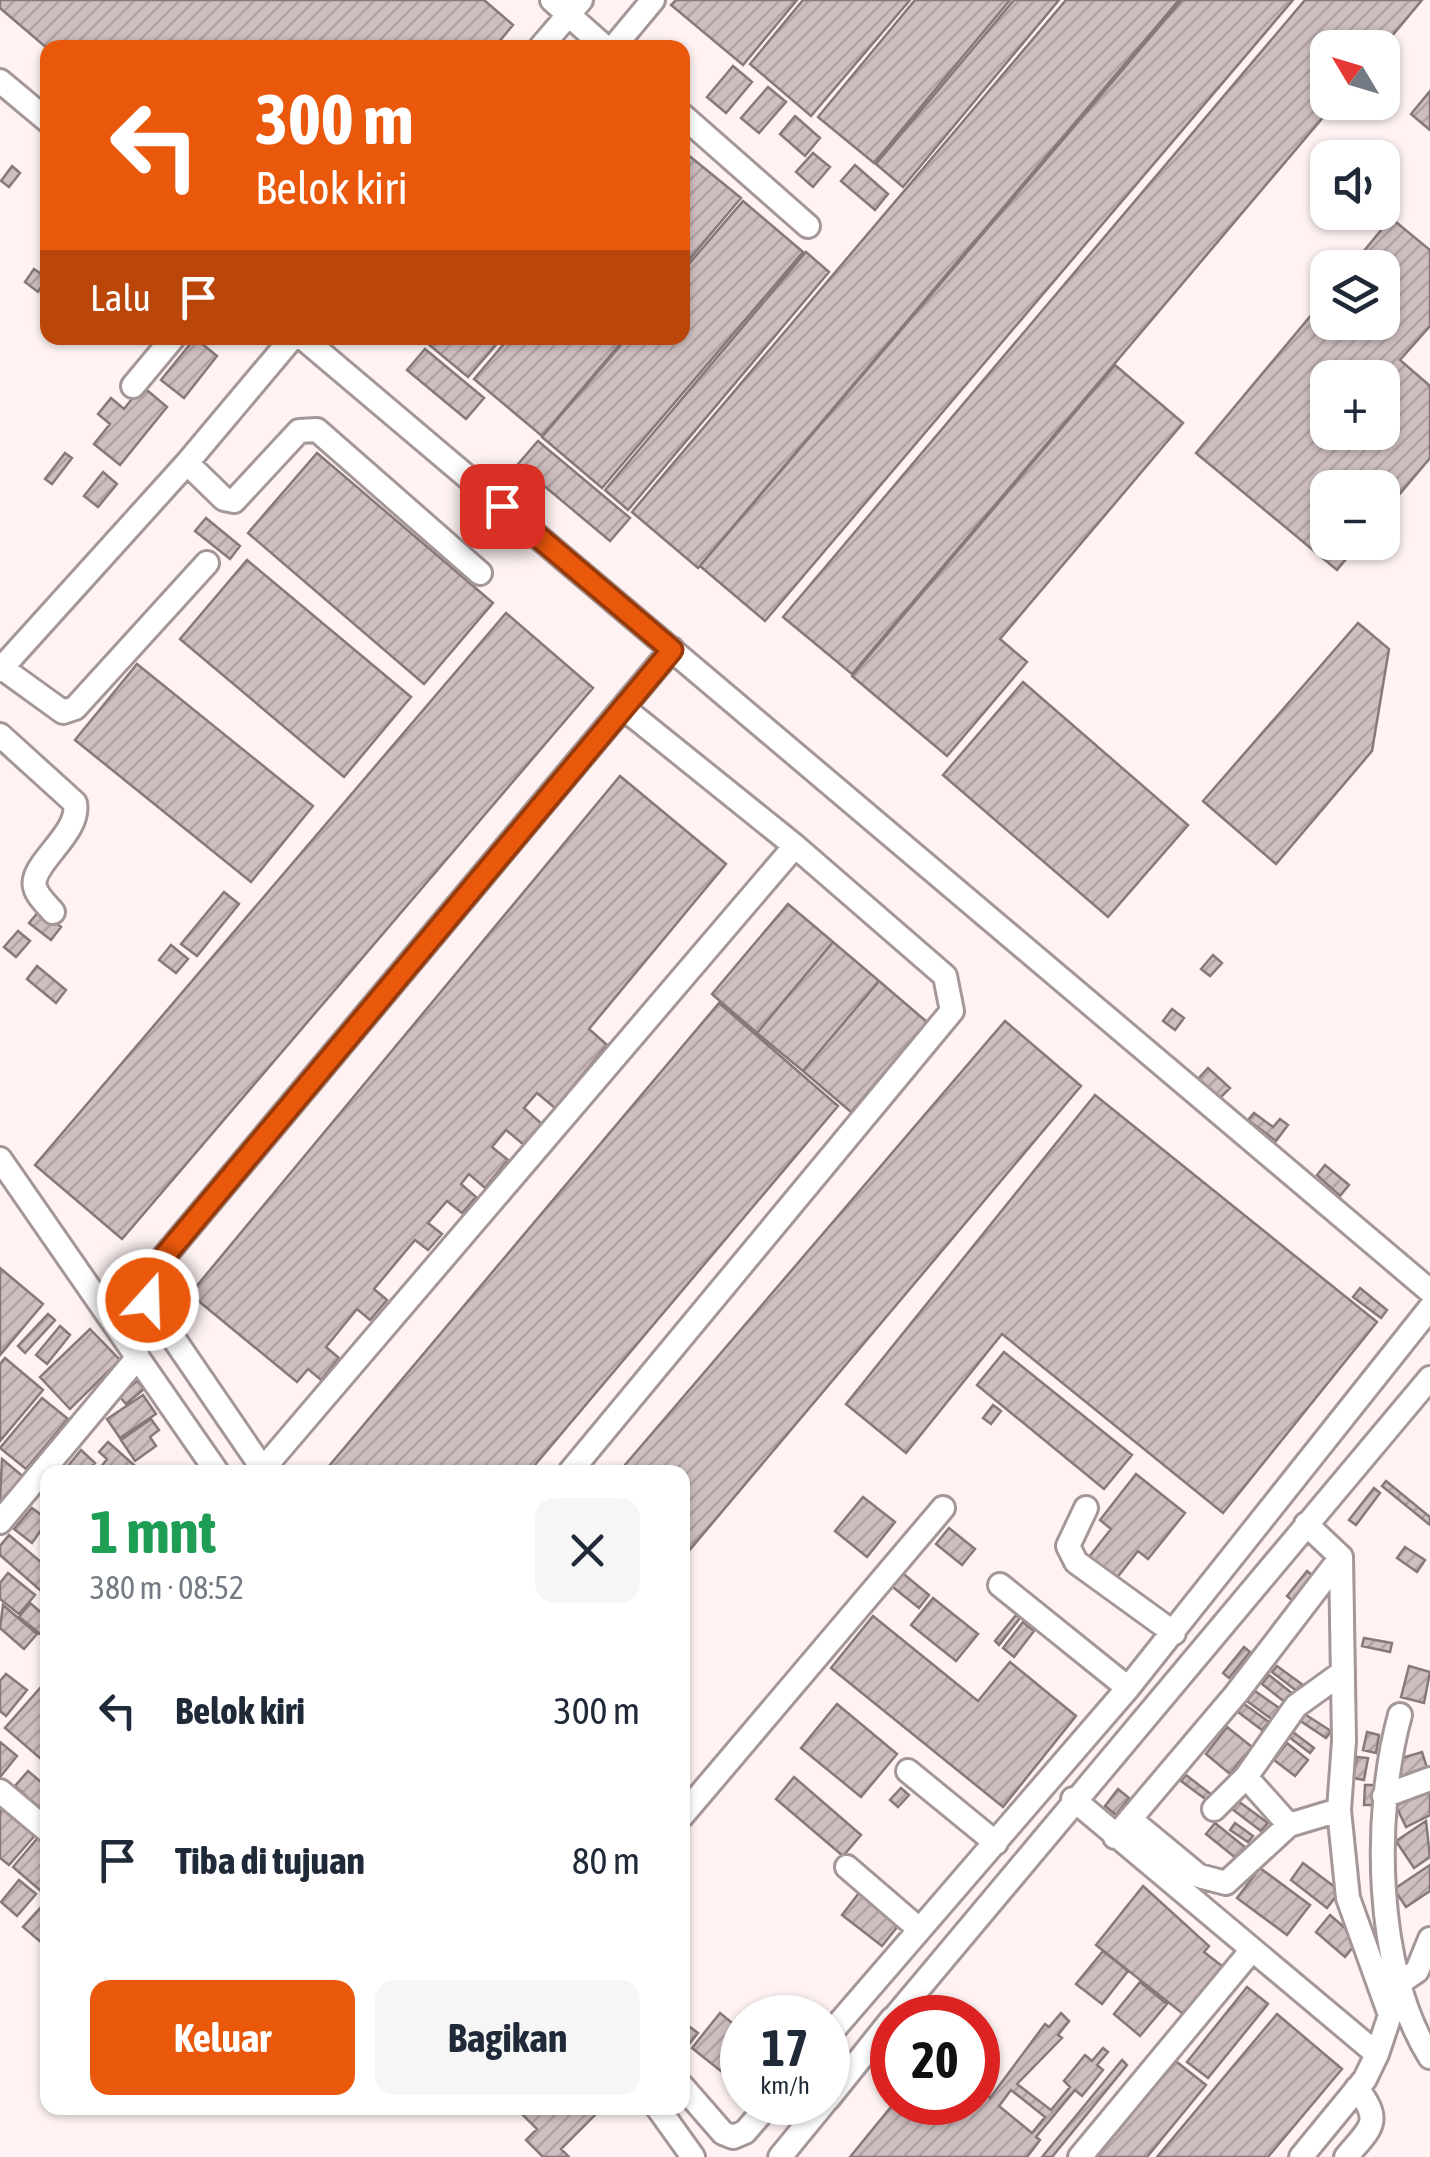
<!DOCTYPE html>
<html lang="id">
<head>
<meta charset="utf-8">
<style>
  :root { --surface:#fff; --page:#f6f6f7; --text:#1f2937; --muted:#747a83; --accent:#ea580c }
  body { margin:0; font-family:"Asap Condensed",sans-serif; background:var(--page); color:var(--text); height:100vh; display:flex; flex-direction:column; font-size:38px; white-space:nowrap }
  * { box-sizing:border-box; margin:0 }
  p { font-size:32px; color:var(--muted) }
  .icon { flex:none; width:55px; height:55px; fill:none; stroke:currentColor; stroke-width:2; stroke-linecap:round; stroke-linejoin:round }
  .map { position:relative; flex:1; overflow:hidden }
  .drawer { position:absolute; left:40px; top:1465px; width:650px; height:650px; display:flex; flex-direction:column; background:var(--surface); border-radius:20px; box-shadow:0 2px 8px #0004 }
  .drawer>* { flex:none }
  .guide { position:absolute; left:40px; top:40px; width:650px; height:305px; border-radius:20px; box-shadow:0 2px 8px #0004; background:#ea580c; color:#fff; overflow:hidden }
  .needle { width:65px; rotate:308deg }
  .controls { position:absolute; left:1310px; top:30px; display:grid; gap:20px }
  .controls a { display:grid; place-items:center; width:90px; height:90px; border-radius:20px; background:var(--surface); box-shadow:0 2px 8px #0004; font-size:50px }
  .speed { position:absolute; left:720px; top:1995px; display:flex; gap:20px; font-size:50px; font-weight:700; text-align:center }
  .speed>* { display:grid; place-content:center; width:130px; height:130px; border-radius:50%; background:var(--surface); box-shadow:0 2px 8px #0004; line-height:1 }
  .speed small { font-size:25px; font-weight:400 }
  .speed .limit { border:15px solid #d22; background:#fff; color:#111 }
  .pin { position:absolute; display:grid; place-items:center; width:85px; height:85px; color:#fff; margin:-42px; border-radius:20px; box-shadow:0 5px 15px #0006 }
  .me { position:absolute; width:110px; margin:-55px; rotate:20deg; stroke-linejoin:round; filter:drop-shadow(0 0 8px #0008) }
  .turn { display:flex; align-items:center; gap:35px; height:210px; padding:0 50px; font-size:45px }
  .turn .icon { width:130px; height:130px; stroke-width:2.5 }
  .turn b { display:block; font-size:70px; line-height:85px }
  .then { display:flex; align-items:center; height:95px; padding:0 50px; background:#0003; gap:20px; font-size:38px }
  .round { display:grid; place-items:center; flex:none; width:105px; height:105px; border-radius:20px; background:var(--page) }
  .headline { display:flex; align-items:center; justify-content:space-between; height:170px; padding:0 50px }
  h1 { font-size:60px; font-weight:700; line-height:75px; color:#1e9e55 }
  .button { display:flex; gap:20px; margin-top:auto; padding:20px 50px }
  .button a { flex:1; height:115px; border-radius:20px; background:var(--accent); color:#fff; font-size:40px; font-weight:700; line-height:115px; text-align:center }
  .button a+a { background:var(--page); color:var(--text) }
  ul { padding:0; list-style:none }
  li { display:flex; align-items:center; gap:30px; height:150px; padding:0 50px }
  li div { flex:1 }
  li b { display:block; font-size:38px }
  li em { font-style:normal }
  .map>svg:first-child { display:block }
  .building { fill:url(#building-hatch); stroke:#867979; stroke-width:2.5; fill-rule:evenodd }
  .lines { fill:none; stroke-linecap:round; stroke-linejoin:round }
  .minor-casing { stroke:#a59697; stroke-width:28 }
  .minor { stroke:#fff; stroke-width:22 }
  .route-casing { stroke:#983908; stroke-width:25 }
  .route { stroke:#ea580c; stroke-width:18 }
</style>
</head>
<body>
<div class="map">
<svg width="1430" height="2157" viewBox="0 0 1430 2157">
  <defs>
    <pattern id="building-hatch" width="6" height="6" patternUnits="userSpaceOnUse" patternTransform="scale(2.5)"><rect width="6" height="6" fill="#cebebf"/><path d="M-1 1l2-2M0 6l6-6M5 7l2-2" fill="none" stroke="#b1a3a4"/></pattern>
  </defs>
  <rect width="100%" height="100%" fill="#fef2f2"/>
  <path class="building" d="M0,0H484L513,25L494,48L48,49L0,8Z
    M676,0H797L743,65L671,5Z
    M803,0H910L811,116L750,64Z
    M915,0H1010L874,163L818,117Z
    M1014,0H1059L903,187L876,164Z
    M1066,0H1179L698,568L632,512Z
    M1182,0H1293L765,621L700,566Z
    M1305,0H1422L1382,48H1328V102H1336L852,674L783,617Z
    M733,66L752,82L726,113L707,97Z
    M768,87L786,102L759,133L741,118Z
    M1430,91V130L1411,114Z
    M795,116L820,138L805,156L780,134Z
    M682,150L741,198L682,268Z
    M813,153L830,167L813,187L796,172Z
    M855,165L888,194L875,210L841,181Z
    M12,166L20,173L9,187L1,181Z
    M743,201L803,252L602,488L542,437L627,338H682V272Z
    M1391,218L1430,250V326L1400,360L1430,386V458L1382,515V488H1328V542H1360L1337,570L1196,453L1328,295V322H1382V268H1350ZM1328,378H1382V432H1328Z
    M806,252L829,272L628,510L605,490Z
    M34,269L47,278L38,292L25,282Z
    M195,338L217,356L184,398L161,380Z
    M421,338H502L468,377Z
    M509,338H625L542,436L474,379Z
    M425,349L484,398L466,419L407,370Z
    M1115,365L1183,423L1000,639L1027,662L947,756L852,676Z
    M142,386L167,407L120,465L94,444L110,424L98,414L111,398L124,409Z
    M538,441L630,518L610,541L518,464Z
    M65,453L72,458L52,484L45,479Z
    M317,453L493,603L424,684L248,533Z
    M103,472L117,484L98,507L84,496Z
    M206,518L240,546L230,559L195,531Z
    M247,560L411,697L344,777L180,639Z
    M506,613L593,688L122,1239L35,1165Z
    M1358,623L1389,649L1372,751L1276,864L1203,801Z
    M137,664L313,806L251,882L75,740Z
    M1023,682L1188,825L1108,917L943,775Z
    M620,776L726,864L589,1029L607,1045L555,1108L537,1093L524,1108L542,1124L524,1145L506,1130L492,1147L508,1160L485,1188L469,1174L461,1184L476,1197L462,1213L447,1201L428,1223L442,1234L428,1250L415,1240L374,1289L387,1300L370,1320L357,1309L326,1347L339,1358L321,1380L308,1369L297,1382L190,1294Z
    M224,892L239,904L197,956L181,944Z
    M788,904L833,942L757,1033L712,994Z
    M40,910L61,927L51,940L29,923Z
    M18,931L30,941L16,957L4,947Z
    M833,942L879,981L803,1071L757,1033Z
    M171,945L188,959L176,973L159,960Z
    M1213,955L1222,963L1210,976L1201,969Z
    M37,966L66,990L56,1003L27,979Z
    M879,981L927,1022L851,1112L803,1071Z
    M719,1003L838,1106L529,1472H324Z
    M1172,1009L1184,1018L1175,1030L1163,1021Z
    M1005,1021L1081,1086L682,1559V1472H619Z
    M1208,1068L1230,1088L1219,1099L1198,1079Z
    M1095,1095L1377,1322L1223,1513L1002,1334L906,1453L846,1404Z
    M1254,1113L1273,1127L1280,1119L1288,1125L1276,1141L1248,1120Z
    M1325,1165L1349,1185L1340,1196L1317,1175Z
    M0,1268L43,1304L0,1355Z
    M1360,1288L1387,1310L1381,1318L1353,1297Z
    M48,1314L55,1320L25,1353L18,1346Z
    M60,1326L70,1335L47,1364L36,1355Z
    M90,1329L120,1360L70,1409L40,1377Z
    M1004,1352L1132,1455L1104,1489L977,1385Z
    M5,1358L43,1390L0,1441V1364Z
    M137,1381L144,1389L126,1404L119,1396Z
    M143,1395L156,1414L120,1438L107,1419Z
    M42,1398L68,1419L26,1469L0,1448Z
    M993,1405L1001,1411L991,1424L983,1418Z
    M151,1419L159,1430L150,1437L156,1446L135,1461L121,1440Z
    M108,1442L135,1466L130,1472H108L101,1467L107,1459L99,1452Z
    M81,1450L95,1463L86,1472H63Z
    M2,1459L26,1479L5,1505L0,1500Z
    M1136,1474L1185,1513L1148,1559L1138,1551L1116,1579L1089,1557L1111,1529L1100,1520Z
    M1386,1481L1430,1517V1525L1382,1486Z
    M1374,1488L1380,1493L1356,1525L1349,1520Z
    M863,1497L895,1522L867,1557L835,1531Z
    M32,1508L48,1520L32,1543L14,1529Z
    M949,1528L975,1549L962,1565L936,1544Z
    M9,1535L48,1568V1597L0,1555V1546Z
    M1405,1547L1425,1560L1417,1572L1397,1558Z
    M900,1571L929,1595L919,1608L889,1584Z
    M1307,1571L1313,1576L1293,1601L1287,1596Z
    M8,1573L35,1595L19,1614L0,1599V1583Z
    M933,1598L978,1634L956,1661L911,1625Z
    M30,1603L43,1614L48,1609V1640L19,1617Z
    M3,1605L37,1634L24,1649L0,1628Z
    M1016,1615L1020,1618L999,1645L995,1641Z
    M873,1616L978,1701L1010,1662L1076,1716L1003,1807L831,1668Z
    M1023,1622L1034,1631L1014,1657L1003,1648Z
    M1364,1638L1392,1643L1390,1652L1362,1646Z
    M1244,1647L1250,1652L1229,1678L1223,1673Z
    M1277,1666L1303,1685L1298,1692L1272,1672Z
    M1409,1666L1430,1672L1424,1703L1401,1697Z
    M6,1674L27,1690L6,1716L0,1711V1681Z
    M1269,1675L1293,1694L1286,1703L1262,1684Z
    M48,1679V1765L5,1728Z
    M1255,1691L1282,1710L1274,1721L1247,1701Z
    M837,1704L897,1754L861,1797L801,1748Z
    M1244,1704L1269,1722L1262,1730L1238,1712Z
    M1303,1713L1331,1731L1326,1738L1299,1720Z
    M1227,1727L1252,1747L1230,1774L1206,1754Z
    M1289,1729L1314,1748L1310,1753L1285,1734Z
    M1367,1732L1379,1735L1376,1753L1363,1750Z
    M0,1742L17,1756L1,1776L0,1775Z
    M1287,1743L1308,1760L1295,1776L1274,1760Z
    M1422,1752L1428,1771L1401,1779L1395,1760Z
    M1357,1757L1368,1758L1364,1780L1353,1778Z
    M28,1771L48,1788V1806L43,1811L15,1786Z
    M1186,1775L1212,1795L1208,1801L1181,1781Z
    M794,1777L861,1835L843,1856L776,1799Z
    M1365,1785H1377L1376,1805H1364Z
    M901,1788L909,1795L898,1807L890,1800Z
    M1118,1789L1129,1798L1116,1815L1105,1806Z
    M1430,1789V1815L1406,1827L1396,1806Z
    M1238,1801L1268,1823L1261,1831L1232,1809Z
    M5,1806L37,1833L9,1865L0,1858V1812Z
    M1426,1821L1430,1857L1414,1868L1396,1841Z
    M1215,1823L1246,1848L1237,1859L1206,1834Z
    M1235,1823L1253,1836L1248,1842L1230,1830Z
    M41,1834L48,1840V1897L13,1867Z
    M1303,1863L1340,1891L1327,1908L1291,1880Z
    M1430,1865V1891L1406,1907L1394,1889Z
    M1260,1868L1310,1905L1287,1935L1237,1898Z
    M19,1880L36,1894L17,1916L1,1902Z
    M1143,1886L1209,1946L1204,1952L1222,1966L1187,2017L1096,1945Z
    M862,1889L902,1921L882,1946L842,1915Z
    M42,1906L48,1911V1948L23,1927Z
    M1330,1915L1359,1940L1345,1957L1316,1932Z
    M1103,1951L1128,1971L1102,2004L1076,1984Z
    M1140,1982L1167,2004L1140,2036L1114,2014Z
    M1247,1987L1268,2004L1208,2078L1187,2062Z
    M720,2013L742,2031V2088L692,2048Z
    M1061,2013L1069,2021L1058,2035L1062,2038L1017,2084L1051,2110L1070,2087L1064,2081L1085,2055L1092,2061L1103,2048L1108,2052L1097,2065L1103,2070L1082,2096L1075,2090L1036,2137L1040,2140L1027,2157H850L895,2102H978V2088L990,2098L1045,2024L1049,2027ZM1011,2090L1045,2117L1032,2133L999,2106Z
    M1277,2014L1342,2069L1268,2157H1157Z
    M690,2027L698,2033L686,2048L682,2038Z
    M1168,2055L1206,2085L1147,2157H1092Z
    M1122,2060L1127,2065L1052,2157H1042Z
    M525,2108H602L561,2149L569,2157H543L526,2140L537,2129L520,2112Z"/>
  <g class="lines">
    <g class="minor-casing">
      <path id="minor" d="M552,0L606,48
        M540,48L581,0
        M613,48L653,0
        M0,81L48,121
        M682,115L808,226
        M303,338L1430,1291
        M133,386L173,338
        M187,463L224,499L234,501L299,431L317,430L480,573
        M2,668L63,712L75,708L207,563
        M0,670L187,463L292,338
        M0,735L75,803C81,834 29,864 35,887C37,896 47,905 53,912
        M0,1159L217,1472
        M263,1469L795,846L626,710
        M265,1472L148,1301V1276L672,649
        M570,1472L952,1011L945,976L795,846
        M1086,1508L1068,1546L1076,1562L1174,1633
        M0,1522L138,1357
        M1306,1524L1341,1557L1344,1741L1339,1810L1348,1898L1390,2015L1377,2054
        M1128,1688L1430,1308
        M1400,1715C1373,1812 1374,1969 1430,2057
        M908,1771L996,1843
        M0,1791L48,1831
        M1384,1796L1430,1779
        M1073,1799L1377,2054L1365,2079L1301,2157
        M1214,1809L1246,1777
        M682,1816L943,1508
        M1130,1819L1199,1876L1226,1883L1289,1825L1339,1810
        M1289,1825L1246,1777L1296,1706L1343,1672
        M1115,1837L1236,1694L1341,1557
        M847,1867L919,1929
        M1401,1982L1417,1971L1430,1939
        M894,2018L1430,1378
        M828,2036L1128,1688L1000,1585
        M682,2086L723,2133L733,2137L745,2132L771,2102
        M828,2099L892,2019
        M658,2108L693,2157
        M780,2157L825,2102
        M1080,2157L1251,1951
        M1346,2157C1371,2127 1383,2123 1357,2088"/>
    </g>
    <use href="#minor" class="minor"/>
  </g>
  <g class="lines">
    <g class="route-casing">
      <path id="route" d="M148,1300V1276L672,650L502,506"/>
    </g>
    <use href="#route" class="route"/>
  </g>
</svg>
<div class="controls">
<a><svg class="needle" viewBox="-14 -14 28 28"><path d="M0-13l5 13h-10z" fill="#e53935"/><path d="M0 13l5-13h-10z" fill="#747a83"/></svg></a>
<a><svg class="icon" aria-label="sound" viewBox="0 0 24 24"><path d="M4 9h4l5-4v14l-5-4H4zM17 9q2 3 0 6"/></svg></a>
<a><svg class="icon" aria-label="layers" viewBox="0 0 24 24"><path d="M12 4l9 5-9 5-9-5zM3 14l9 5 9-5"/></svg></a>
<a>+</a>
<a>−</a>
</div>
<div class="speed"><div>17<small>km/h</small></div><div class="limit">20</div></div>
<div class="pin" style="left:502px;top:506px;background:#d93025"><svg class="icon" aria-label="arrive" viewBox="0 0 24 24"><path d="M6 21V4h12l-3 4 3 4H6"/></svg></div>
<svg class="me" style="left:148px;top:1300px" viewBox="-20 -20 40 40"><circle r="17" fill="#ea580c" stroke="#fff" stroke-width="3"/><path d="M0-11L8 9 0 5-8 9z" fill="#fff"/></svg>
<div class="guide">
<div class="turn"><svg class="icon" aria-label="left" viewBox="0 0 24 24"><path d="M17 20v-9H6M10 6l-5 5 5 5"/></svg><div><b>300 m</b>Belok kiri</div></div>
<div class="then">Lalu<svg class="icon" aria-label="arrive" viewBox="0 0 24 24"><path d="M6 21V4h12l-3 4 3 4H6"/></svg></div>
</div>
<section class="drawer">
<div class="headline"><div><h1>1 mnt</h1><p>380 m · 08:52</p></div><a class="round"><svg class="icon" aria-label="close" viewBox="0 0 24 24"><path d="M6 6l12 12M18 6L6 18"/></svg></a></div>
<ul>
<li><svg class="icon" aria-label="left" viewBox="0 0 24 24"><path d="M17 20v-9H6M10 6l-5 5 5 5"/></svg><div><b>Belok kiri</b></div><em>300 m</em></li>
<li><svg class="icon" aria-label="arrive" viewBox="0 0 24 24"><path d="M6 21V4h12l-3 4 3 4H6"/></svg><div><b>Tiba di tujuan</b></div><em>80 m</em></li>
</ul>
<div class="button"><a>Keluar</a><a>Bagikan</a></div>
</section>
</div>
</body>
</html>
